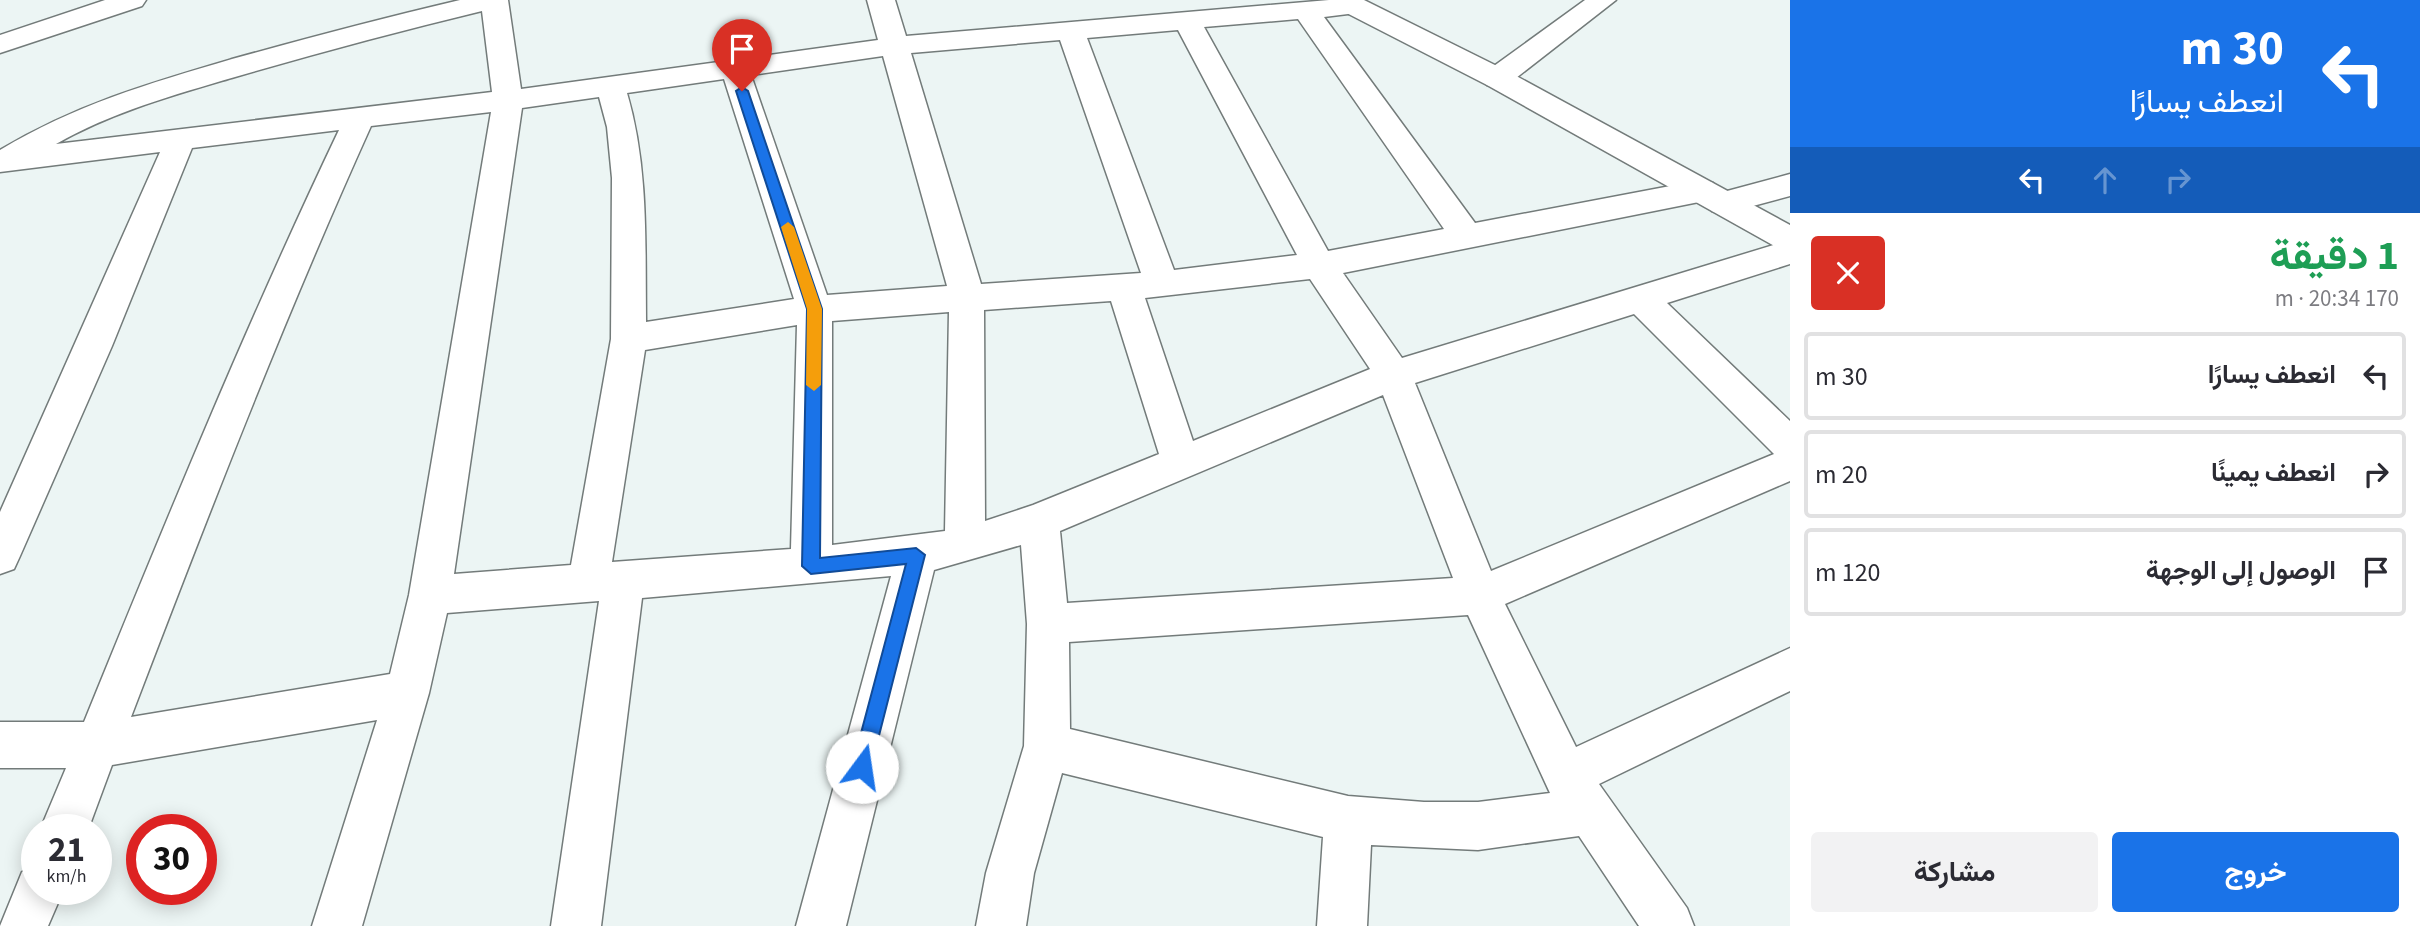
<!DOCTYPE html>
<html lang="ar">
<head>
<meta charset="utf-8">
<style>
  :root { --surface:#fff; --page:#f2f2f3; --text:#2b2b33; --muted:#7c7c81; --line:#e1e1e2; --accent:#1a73e8 }
  body { margin:0; font-family:"Source Sans 3",Vazirmatn,sans-serif; background:var(--page); color:var(--text); direction:rtl; height:100vh; display:flex; flex-direction:column; font-size:26px; white-space:nowrap }
  * { box-sizing:border-box; margin:0 }
  p { font-size:23px; color:var(--muted) }
  .icon { flex:none; width:38px; height:38px; fill:none; stroke:currentColor; stroke-width:2; stroke-linecap:round; stroke-linejoin:round }
  .map { position:relative; flex:1; overflow:hidden; direction:ltr }
  .panel { display:flex; flex-direction:column; background:var(--surface); width:630px }
  .panel>* { flex:none }
  .top-card { background:#1a73e8; color:#fff; overflow:hidden }
  .speed { position:absolute; left:21px; top:814px; display:flex; gap:14px; font-size:35px; font-weight:700; text-align:center }
  .speed>* { display:grid; place-content:center; width:91px; height:91px; border-radius:50%; background:var(--surface); box-shadow:0 4px 18px #0003; line-height:1 }
  .speed small { font-size:18px; font-weight:400 }
  .speed .limit { border:10px solid #d22; background:#fff; color:#111 }
  .pin { position:absolute; display:grid; place-items:center; width:60px; height:60px; color:#fff; margin:-72px -30px; border-radius:50% 50% 50% 0; rotate:-45deg; box-shadow:0 0 7px #0007 }
  .pin .icon { rotate:45deg }
  .me { position:absolute; width:77px; margin:-38px; rotate:14deg; stroke-linejoin:round; filter:drop-shadow(0 0 5px #0008) }
  .turn { display:flex; align-items:center; gap:24px; height:147px; padding:0 21px; font-size:32px }
  .turn .icon { width:91px; height:91px; stroke-width:2.5 }
  .turn b { display:block; font-size:49px; line-height:60px }
  .lanes { display:flex; align-items:center; height:66px; padding:0 21px; background:#0003; justify-content:center; gap:35px; direction:ltr }
  .lanes .off { opacity:.35 }
  .round { display:grid; place-items:center; flex:none; width:74px; height:74px; border-radius:7px; background:var(--page) }
  .overview { display:flex; align-items:center; justify-content:space-between; height:119px; padding:0 21px }
  h1 { font-size:42px; font-weight:700; line-height:52px; color:#1e9e55 }
  .action { display:flex; gap:14px; margin-top:auto; padding:14px 21px }
  .action a { flex:1; height:80px; border-radius:7px; background:var(--accent); color:#fff; font-size:28px; font-weight:700; line-height:80px; text-align:center }
  .action a+a { background:var(--page); color:var(--text) }
  ul { padding:0; list-style:none }
  li { display:flex; align-items:center; gap:21px; height:88px; margin:0 14px 10px; padding:0 7px; border:4px solid var(--line); border-radius:7px }
  li div { flex:1 }
  li b { display:block; font-size:26px }
  li em { font-style:normal }
  main { display:flex; flex:1; min-height:0 }
  .map>svg:first-child { display:block }
  .lines { fill:none; stroke-linecap:round; stroke-linejoin:round }
  .minor-casing { stroke:#737b7a; stroke-width:3 }
  .secondary-casing { stroke:#737b7a; stroke-width:3 }
  .minor { fill:#fff; fill-rule:evenodd }
  .secondary { fill:#fff; fill-rule:evenodd }
  .route { fill:#1a73e8; stroke:#114b97; stroke-width:2 }
  .slow { fill:#f59e0b }
</style>
</head>
<body>
<main>
<section class="panel">
<div class="top-card">
<div class="turn"><svg class="icon" aria-label="left" viewBox="0 0 24 24"><path d="M17 20v-9H6M10 6l-5 5 5 5"/></svg><div><b>30 m</b>انعطف يسارًا</div></div>
<div class="lanes"><svg class="icon" aria-label="left" viewBox="0 0 24 24"><path d="M17 20v-9H6M10 6l-5 5 5 5"/></svg><svg class="icon off" aria-label="ahead" viewBox="0 0 24 24"><path d="M12 20V5M6 11l6-6 6 6"/></svg><svg class="icon off" aria-label="right" viewBox="0 0 24 24"><path d="M7 20v-9h11M14 6l5 5-5 5"/></svg></div>
</div>
<div class="overview"><div><h1>1 دقيقة</h1><p>170 m · 20:34</p></div><a class="round" style="background:#d93025;color:#fff"><svg class="icon" aria-label="close" viewBox="0 0 24 24"><path d="M6 6l12 12M18 6L6 18"/></svg></a></div>
<ul>
<li><svg class="icon" aria-label="left" viewBox="0 0 24 24"><path d="M17 20v-9H6M10 6l-5 5 5 5"/></svg><div><b>انعطف يسارًا</b></div><em>30 m</em></li>
<li><svg class="icon" aria-label="right" viewBox="0 0 24 24"><path d="M7 20v-9h11M14 6l5 5-5 5"/></svg><div><b>انعطف يمينًا</b></div><em>20 m</em></li>
<li><svg class="icon" aria-label="arrive" viewBox="0 0 24 24"><path d="M6 21V4h12l-3 4 3 4H6"/></svg><div><b>الوصول إلى الوجهة</b></div><em>120 m</em></li>
</ul>
<div class="action"><a>خروج</a><a>مشاركة</a></div>
</section>
<div class="map">
<svg width="1790" height="926" viewBox="0 0 1790 926">
  <rect width="100%" height="100%" fill="#ecf5f4"/>
  <g class="lines">
    <g class="minor-casing">
      <path id="minor" d="M460,0H508L521,89L878,40L867,0H895L906,36L1329,0H1363L1368,6L1364,12L1324,17L1475,223L1702,180L1713,183L1716,194L1790,174V196L1723,214L1712,211L1709,200L1343,273L1402,358L1790,240V264L1667,303L1790,421V481L1505,604L1576,747L1790,648V691L1599,784L1687,908L1694,926H1639L1579,836L1478,850L1371,845L1367,926H1317L1323,837L1062,773L1034,873L1026,926H976L986,873L1024,746L1027,624L1021,545L934,570L846,926H796L891,576L642,598L601,926H551L599,601L447,613L429,693L362,926H312L377,720L112,765L88,830H40L66,768H0V722H84C165,523 246,325 339,130L192,148L112,346L20,556L14,569L0,574V512L160,152L0,172V150C75,105 147,84 232,59C308,38 383,18 460,0ZM482,11L492,92L56,144C112,112 174,95 235,77C317,53 399,31 482,11ZM1298,19L1444,229L1328,251L1204,27ZM1178,30L1297,255L1174,270L1087,38ZM1060,40L1141,273L981,284L911,53ZM883,56L947,286L827,295L751,75ZM724,79L794,299L646,322C645,245 649,168 627,93ZM599,97L607,127L612,178L611,339L571,565L454,574L522,108ZM491,112L409,595L390,674L131,717C207,518 283,321 371,126ZM1310,279L1370,369L1193,441L1145,298ZM1111,301L1159,454L1033,505L985,521L984,310ZM949,312L945,531L832,545V321ZM1634,314L1774,454L1491,571L1415,383ZM797,325L791,549L612,562L645,350ZM1383,395L1453,578L1067,603L1060,531ZM1468,615L1550,793L1478,802H1424L1348,796L1070,729L1069,642Z
        M1585,0H1616L1507,85L1497,87L1487,85L1482,78L1487,71Z
        M37,865V889H64L48,926H0L22,872Z"/>
    </g>
    <g class="secondary-casing">
      <path id="secondary" d="M105,0H146L142,6L0,53V35Z
        M1329,0H1364L1507,71L1790,225V252L1778,248L1487,85L1333,6Z"/>
    </g>
    <use href="#minor" class="minor"/>
    <use href="#secondary" class="secondary"/>
  </g>
  <path class="route" d="M742,87L748,91L822,309L820,558L916,548L925,555L871,767L869,774L862,777L855,774L852,767L906,564L811,574L802,566L807,309L736,91Z"/>
  <path class="slow" d="M788,222L794,227L822,309L821,385L814,391L806,385L807,309L781,227Z"/>
</svg>
<div class="speed"><div>21<small>km/h</small></div><div class="limit">30</div></div>
<div class="pin" style="left:742px;top:91px;background:#d93025"><svg class="icon" aria-label="arrive" viewBox="0 0 24 24"><path d="M6 21V4h12l-3 4 3 4H6"/></svg></div>
<svg class="me" style="left:862px;top:767px" viewBox="-20 -20 40 40"><circle r="19" fill="#fff"/><path d="M0-13L10 11 0 6-10 11z" fill="#1a73e8"/></svg>
</div>
</main>
</body>
</html>
